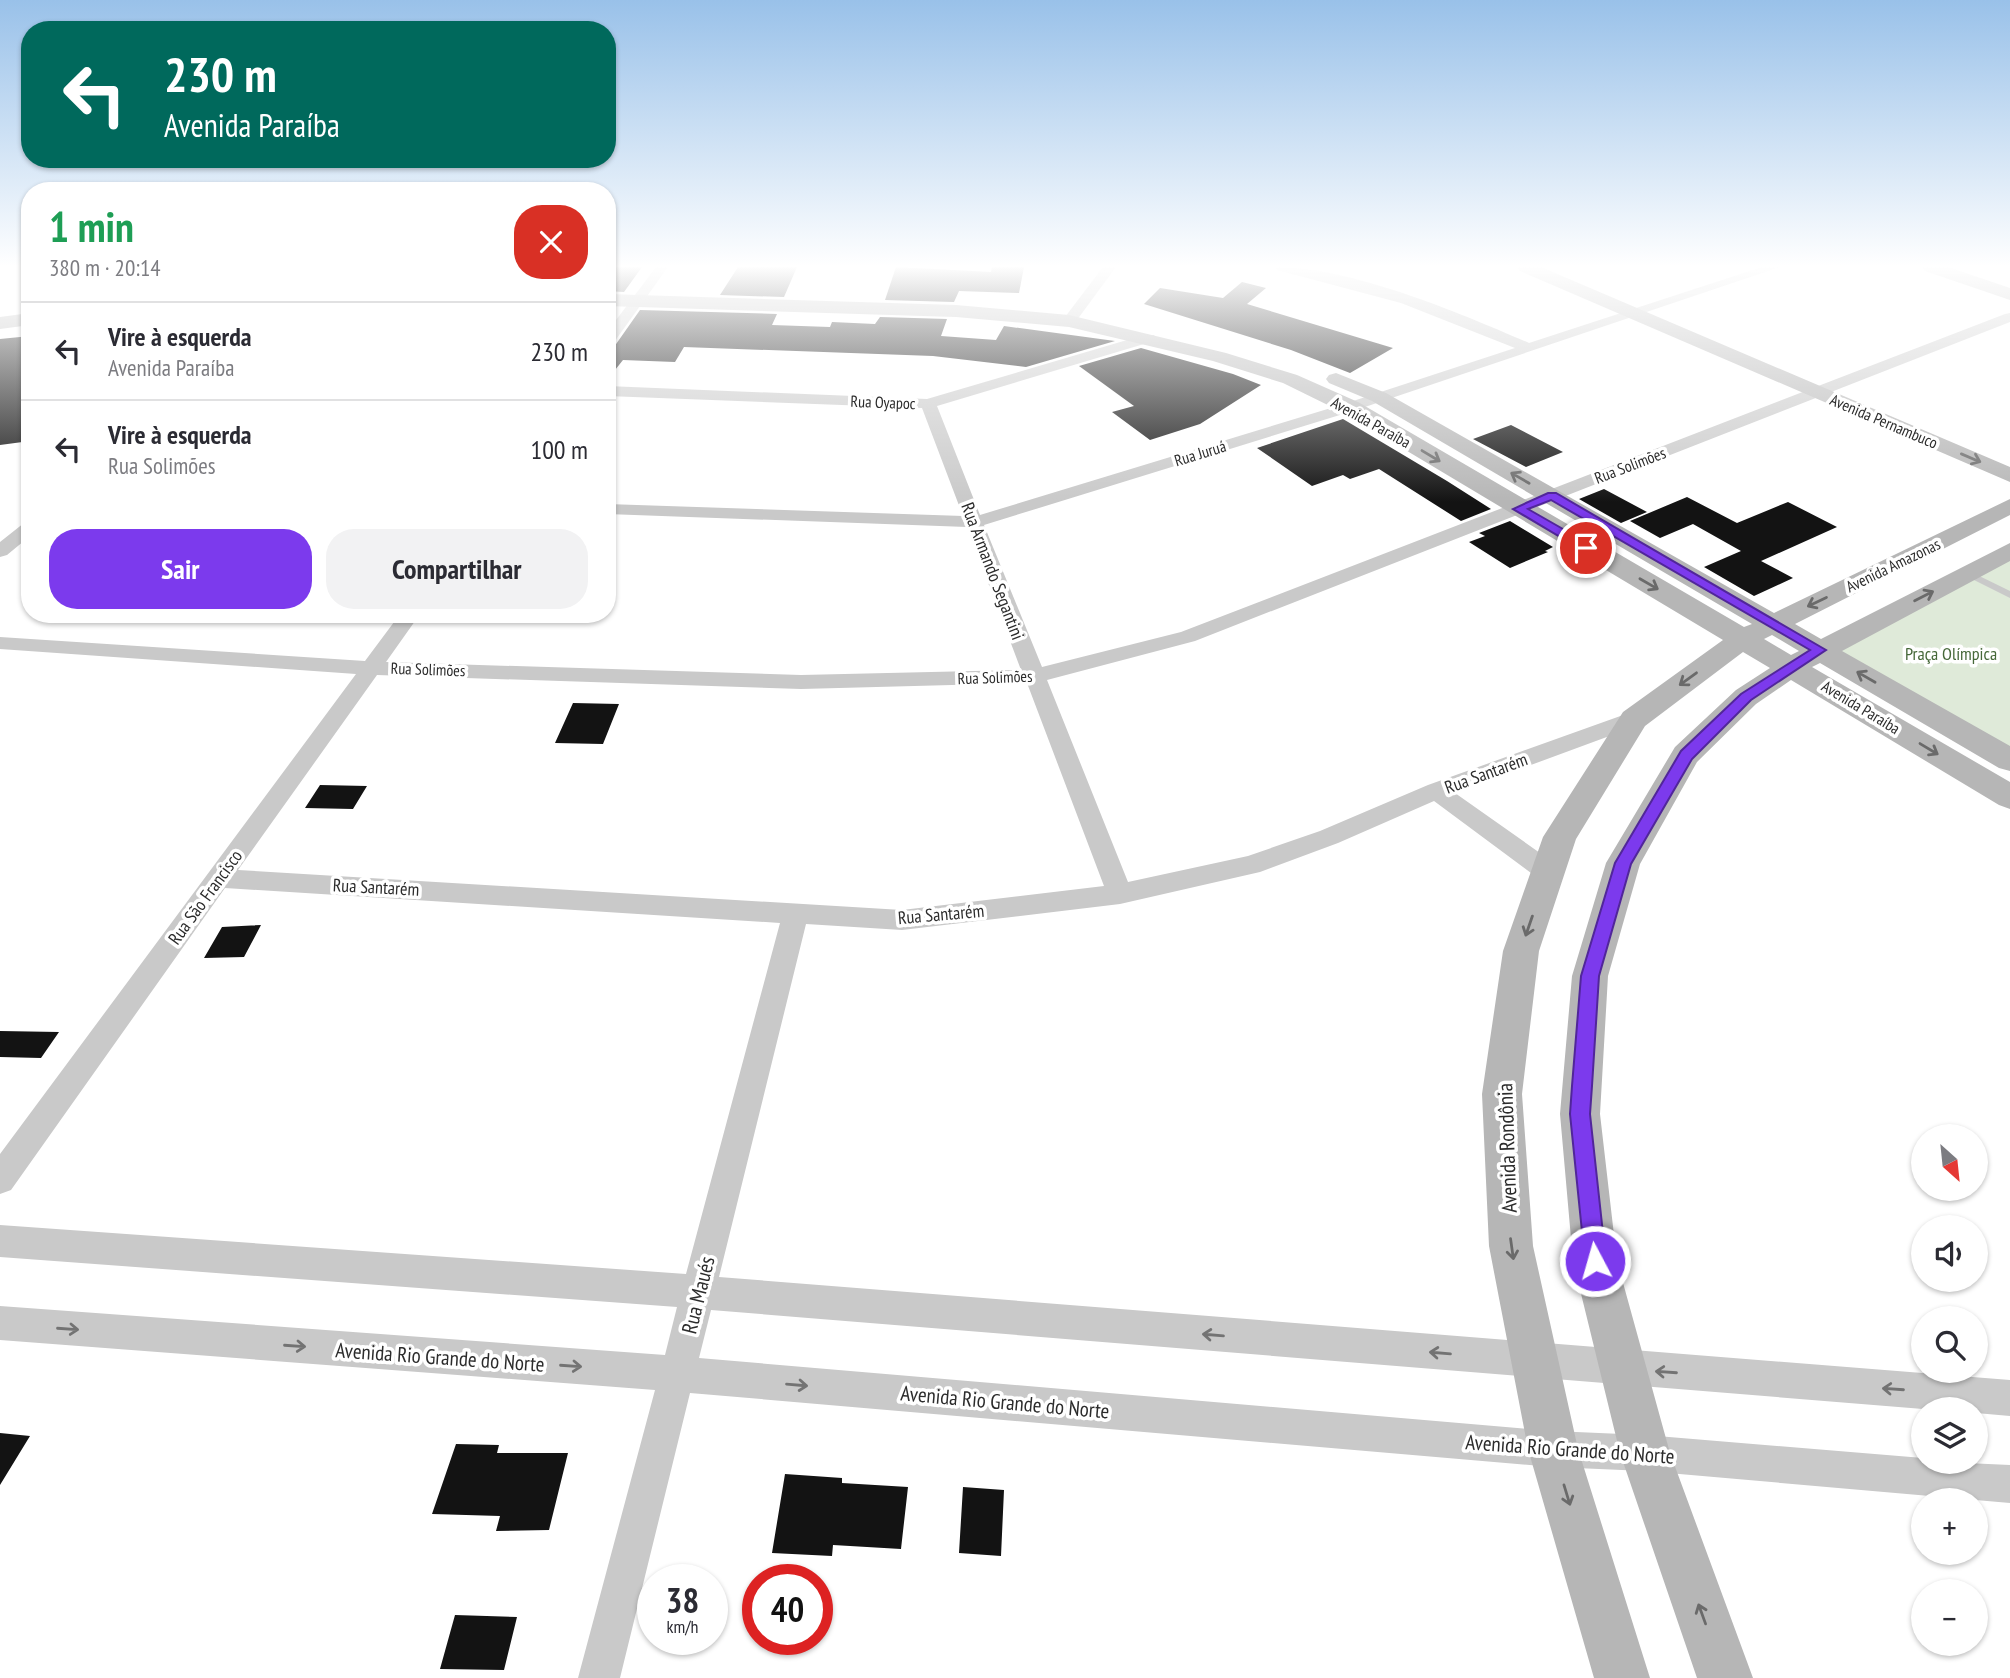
<!DOCTYPE html>
<html lang="pt">
<head>
<meta charset="utf-8">
<style>
  :root { --surface:#fff; --page:#f2f2f3; --text:#2b2b33; --muted:#7c7c81; --line:#e1e1e2; --accent:#7c3aed }
  body { margin:0; font-family:"PT Sans Narrow",sans-serif; background:var(--page); color:var(--text); height:100vh; display:flex; flex-direction:column; font-size:26px; white-space:nowrap }
  * { box-sizing:border-box; margin:0 }
  p { font-size:23px; color:var(--muted) }
  .icon { flex:none; width:38px; height:38px; fill:none; stroke:currentColor; stroke-width:2; stroke-linecap:round; stroke-linejoin:round }
  .map { position:relative; flex:1; overflow:hidden }
  .drawer { position:absolute; left:21px; top:182px; width:595px; height:441px; display:flex; flex-direction:column; background:var(--surface); border-radius:28px; box-shadow:0 2px 5px #0004 }
  .drawer>* { flex:none }
  .banner { position:absolute; left:21px; top:21px; width:595px; height:147px; border-radius:28px; box-shadow:0 2px 5px #0004; background:#00695c; color:#fff; overflow:hidden }
  .needle { width:46px; rotate:153deg }
  .tools { position:absolute; left:1911px; top:1124px; display:grid; gap:14px }
  .tools a { display:grid; place-items:center; width:77px; height:77px; border-radius:50%; background:var(--surface); box-shadow:0 2px 5px #0004; font-size:35px }
  .speed { position:absolute; left:637px; top:1564px; display:flex; gap:14px; font-size:35px; font-weight:700; text-align:center }
  .speed>* { display:grid; place-content:center; width:91px; height:91px; border-radius:50%; background:var(--surface); box-shadow:0 2px 5px #0004; line-height:1 }
  .speed small { font-size:18px; font-weight:400 }
  .speed .limit { border:10px solid #d22; background:#fff; color:#111 }
  .pin { position:absolute; display:grid; place-items:center; width:60px; height:60px; color:#fff; margin:-30px; border:4px solid #fff; border-radius:50%; box-shadow:0 2px 7px #0007 }
  .me { position:absolute; width:77px; margin:-38px; rotate:354deg; stroke-linejoin:round; filter:drop-shadow(0 0 5px #0008) }
  .turn { display:flex; align-items:center; gap:24px; height:147px; padding:0 28px; font-size:32px }
  .turn .icon { width:91px; height:91px; stroke-width:2.5 }
  .turn b { display:block; font-size:49px; line-height:60px }
  .round { display:grid; place-items:center; flex:none; width:74px; height:74px; border-radius:28px; background:var(--page) }
  .headline { display:flex; align-items:center; justify-content:space-between; height:119px; padding:0 28px }
  h1 { font-size:42px; font-weight:600; line-height:52px; color:#1e9e55 }
  .action { display:flex; gap:14px; margin-top:auto; padding:14px 28px }
  .action a { flex:1; height:80px; border-radius:28px; background:var(--accent); color:#fff; font-size:28px; font-weight:600; line-height:80px; text-align:center }
  .action a+a { background:var(--page); color:var(--text) }
  ul { padding:0; list-style:none }
  li { display:flex; align-items:center; gap:21px; height:98px; padding:0 28px; border-top:2px solid var(--line) }
  li div { flex:1 }
  li b { display:block; font-size:26px }
  li em { font-style:normal }
  .map>svg:first-child { display:block }
  .green { fill:#dfead9 }
  .building { fill:#131313 }
  .lines { fill:none; stroke-linecap:round; stroke-linejoin:round }
  .lane { fill:#c9c9c9; fill-rule:evenodd }
  .street { fill:#c9c9c9; fill-rule:evenodd }
  .secondary { fill:#b6b6b6; fill-rule:evenodd }
  .oneway { stroke:#6a6a6a }
  .oneway2 { stroke:#737373 }
  .route { fill:#7c3aed; stroke:#51269a; stroke-width:2 }
  .labels { text-anchor:middle; dominant-baseline:central; stroke-width:7; stroke-linejoin:round; paint-order:stroke }
  .far-street-label { font-size:16px; fill:#2c2c2c; stroke:#fff }
  .street-label { font-size:18px; fill:#2c2c2c; stroke:#fff }
  .park-label { font-size:18px; fill:#466839; stroke:#fff }
  .near-street-label { font-size:21px; fill:#2c2c2c; stroke:#fff }
</style>
</head>
<body>
<div class="map">
<svg width="2010" height="1678" viewBox="0 0 2010 1678">
  <rect width="100%" height="100%" fill="#fff"/>
  <path class="green" d="M2010,557V754L1833,650Z"/>
  <path class="building" d="M607,267H642L624,292L607,291Z
    M738,267H797L784,297L720,295Z
    M896,267L991,272L992,267H1024L1019,293L959,291L954,302L885,300Z
    M1242,282L1266,288L1247,304L1393,348L1350,373L1291,350L1144,304L1160,288L1223,298Z
    M640,310L777,314L772,325L830,327L832,322L875,324L880,317L947,319L941,336L996,340L1004,326L1115,341L1026,367L933,356L684,347L675,362L623,360L607,380V349L614,347Z
    M30,336V441L0,445V339Z
    M1141,348L1233,374L1261,385L1200,424L1150,440L1112,412L1134,406L1079,366Z
    M1343,419L1447,481L1491,509L1461,521L1379,469L1350,479L1343,475L1312,486L1257,448Z
    M1511,425L1563,452L1526,467L1473,439Z
    M1604,489L1647,512L1621,523L1579,499Z
    M1687,497L1737,523L1788,502L1837,527L1761,561L1793,578L1754,596L1704,567L1741,551L1693,524L1660,538L1630,521Z
    M1510,521L1553,547L1545,551L1548,552L1510,568L1469,542L1485,536L1479,533Z
    M573,703L619,704L603,744L555,743Z
    M320,785L367,786L353,809L305,808Z
    M261,925L244,957L204,958L222,927Z
    M0,1031L59,1032L41,1058L0,1057Z
    M0,1433L30,1436L0,1485Z
    M456,1444L499,1445L497,1453H568L549,1530L496,1531L500,1516L432,1514Z
    M785,1474L842,1478V1483L908,1487L901,1549L833,1545L832,1556L772,1553Z
    M963,1487L1004,1490L1001,1556L959,1553Z
    M455,1615L517,1617L504,1670L440,1669Z"/>
  <g class="lines">
    <path class="lane" d="M1967,570L2010,591V598L1964,575V571Z"/>
    <path class="street" d="M656,267H668L612,345L607,346V332Z
      M1103,267H1116L1074,324H1064L1062,321Z
      M1276,267C1351,267 1460,313 1529,343L1762,267H1780L1356,410L984,525L1042,667L1181,632L2005,314L2010,313V322L1195,641L1047,680L1128,882L1248,856L1320,831L1428,785L1626,714L1634,712L1642,714L1645,719L1642,724L1455,793L1557,865L1561,872L1557,879L1548,882L1539,879L1434,801L1338,843L1260,872L1120,904L902,930L806,924L719,1277L2010,1380V1416L1976,1413V1409H1923L711,1310L699,1358L1553,1431L1645,1435L1923,1458V1461L2010,1465V1503L1645,1471L1553,1467L690,1393L620,1678H578L655,1390L0,1340V1306L665,1355L677,1307L0,1257V1225L686,1274L780,923L225,888L11,1190L0,1194V1154L356,674L0,649V637L365,661L400,614H420L386,662L801,675L1021,670L967,527L607,514V504L963,516L922,408L607,396V386L927,399L1144,335H1154L1156,338L1154,341L937,406L980,515L1344,404L1515,348L1401,303L1277,270ZM377,675L801,689L1027,683L1104,886L902,910L238,870Z
      M30,522V536L7,555L0,557V542L24,523Z"/>
    <path class="secondary" d="M1517,267H1541L2010,467V482L1520,271Z
      M1922,267H1948L2010,288V300L1925,271Z
      M607,294L956,305L1069,315L1226,353L1297,375L1358,402L1744,627L1752,624L1372,401L1329,383L1326,379L1329,375L1336,373L1386,393L1774,613L2010,499V515L1795,624L1821,639L2010,543V561L1842,651L2010,746V771L1999,768L1820,663L1812,667L2010,782V809L1999,805L1791,680L1756,704L1697,762L1640,864L1608,976L1600,1114L1617,1261L1670,1453L1753,1678H1697L1620,1453L1573,1261L1560,1114L1572,976L1606,863L1675,747L1736,690L1770,668L1743,652L1645,726L1576,839L1539,951L1522,1094L1533,1246L1578,1449L1650,1678H1594L1528,1449L1489,1246L1482,1094L1503,951L1543,837L1623,712L1723,640L1342,412L1283,383L1213,361L1069,327L956,317L607,306ZM1772,635L1799,651L1791,655L1764,639Z
      M30,313V325L0,329V317Z"/>
  </g>
  <defs><path id="oneway-shaft" d="M-6 0H5M1.5-3L5.5 0L1.5 3" fill="none" stroke-width="1.6" stroke-linecap="round" stroke-linejoin="round" transform="scale(1.75)"/></defs>
  <g class="oneway">
    <use href="#oneway-shaft" transform="translate(1431 456) rotate(31)"/>
    <use href="#oneway-shaft" transform="translate(1971 458) rotate(23)"/>
    <use href="#oneway-shaft" transform="translate(1520 478) rotate(-150)"/>
    <use href="#oneway-shaft" transform="translate(1649 584) rotate(30)"/>
    <use href="#oneway-shaft" transform="translate(1924 596) rotate(-27)"/>
    <use href="#oneway-shaft" transform="translate(1817 602) rotate(154)"/>
    <use href="#oneway-shaft" transform="translate(1866 677) rotate(-150)"/>
    <use href="#oneway-shaft" transform="translate(1688 679) rotate(144)"/>
    <use href="#oneway-shaft" transform="translate(1929 749) rotate(31)"/>
    <use href="#oneway-shaft" transform="translate(1529 926) rotate(109)"/>
    <use href="#oneway-shaft" transform="translate(1512 1249) rotate(82)"/>
    <use href="#oneway-shaft" transform="translate(1567 1495) rotate(73)"/>
    <use href="#oneway-shaft" transform="translate(1702 1614) rotate(-110)"/>
  </g>
  <g class="oneway2">
    <use href="#oneway-shaft" transform="translate(68 1329) rotate(4)"/>
    <use href="#oneway-shaft" transform="translate(1213 1335) rotate(-175)"/>
    <use href="#oneway-shaft" transform="translate(295 1346) rotate(4)"/>
    <use href="#oneway-shaft" transform="translate(1440 1353) rotate(-175)"/>
    <use href="#oneway-shaft" transform="translate(571 1366) rotate(4)"/>
    <use href="#oneway-shaft" transform="translate(1666 1372) rotate(-176)"/>
    <use href="#oneway-shaft" transform="translate(797 1385) rotate(5)"/>
    <use href="#oneway-shaft" transform="translate(1893 1389) rotate(-176)"/>
  </g>
  <linearGradient id="sky" x2="0" y2="1"><stop stop-color="#99c1e9"/><stop offset="0.53" stop-color="#fff"/><stop offset="1" stop-color="#fff" stop-opacity="0"/></linearGradient>
  <rect width="2010" height="502" fill="url(#sky)"/>
  <path class="route" d="M1548,493H1556L1826,650L1751,700L1692,759L1631,864L1599,976L1592,1086L1590,1114L1606,1261L1603,1268L1595,1271L1588,1268L1585,1261L1570,1114L1572,1086L1581,976L1615,863L1681,751L1741,694L1810,650L1551,500L1528,509L1591,545V550H1582L1513,509Z"/>
  <g class="labels">
    <g class="far-street-label">
      <text transform="translate(883 402) rotate(2)">Rua Oyapoc</text>
      <text transform="translate(1884 421) rotate(23)">Avenida Pernambuco</text>
      <text transform="translate(1371 422) rotate(29)">Avenida Paraíba</text>
      <text transform="translate(1200 453) rotate(-17)">Rua Juruá</text>
      <text transform="translate(1630 465) rotate(-21)">Rua Solimões</text>
      <text transform="translate(1893 565) rotate(-26)">Avenida Amazonas</text>
      <text transform="translate(428 669) rotate(2)">Rua Solimões</text>
      <text transform="translate(995 677) rotate(-2)">Rua Solimões</text>
      <text transform="translate(1861 707) rotate(31)">Avenida Paraíba</text>
    </g>
    <g class="street-label">
      <text transform="translate(993 571) rotate(69)">Rua Armando Segantini</text>
      <text transform="translate(1486 773) rotate(-20)">Rua Santarém</text>
      <text transform="translate(376 887) rotate(3)">Rua Santarém</text>
      <text transform="translate(205 897) rotate(-54)">Rua São Francisco</text>
      <text transform="translate(941 914) rotate(-5)">Rua Santarém</text>
    </g>
    <g class="park-label">
      <text x="1951" y="653">Praça Olímpica</text>
    </g>
    <g class="near-street-label">
      <text transform="translate(1507 1148) rotate(-92)">Avenida Rondônia</text>
      <text transform="translate(698 1295) rotate(-76)">Rua Maués</text>
      <text transform="translate(440 1357) rotate(4)">Avenida Rio Grande do Norte</text>
      <text transform="translate(1005 1402) rotate(5)">Avenida Rio Grande do Norte</text>
      <text transform="translate(1570 1449) rotate(4)">Avenida Rio Grande do Norte</text>
    </g>
  </g>
</svg>
<div class="tools">
<a><svg class="needle" viewBox="-14 -14 28 28"><path d="M0-13l5 13h-10z" fill="#e53935"/><path d="M0 13l5-13h-10z" fill="#7c7c81"/></svg></a>
<a><svg class="icon" aria-label="sound" viewBox="0 0 24 24"><path d="M4 9h4l5-4v14l-5-4H4zM17 9q2 3 0 6"/></svg></a>
<a><svg class="icon" aria-label="search" viewBox="0 0 24 24"><circle cx="10" cy="10" r="6"/><path d="M15 15l6 6"/></svg></a>
<a><svg class="icon" aria-label="layers" viewBox="0 0 24 24"><path d="M12 4l9 5-9 5-9-5zM3 14l9 5 9-5"/></svg></a>
<a>+</a>
<a>−</a>
</div>
<div class="speed"><div>38<small>km/h</small></div><div class="limit">40</div></div>
<div class="pin" style="left:1586px;top:548px;background:#d93025"><svg class="icon" aria-label="arrive" viewBox="0 0 24 24"><path d="M6 21V4h12l-3 4 3 4H6"/></svg></div>
<svg class="me" style="left:1595px;top:1261px" viewBox="-20 -20 40 40"><circle r="17" fill="#7c3aed" stroke="#fff" stroke-width="3"/><path d="M0-11L8 9 0 5-8 9z" fill="#fff"/></svg>
<div class="banner">
<div class="turn"><svg class="icon" aria-label="left" viewBox="0 0 24 24"><path d="M17 20v-9H6M10 6l-5 5 5 5"/></svg><div><b>230 m</b>Avenida Paraíba</div></div>
</div>
<section class="drawer">
<div class="headline"><div><h1>1 min</h1><p>380 m · 20:14</p></div><a class="round" style="background:#d93025;color:#fff"><svg class="icon" aria-label="close" viewBox="0 0 24 24"><path d="M6 6l12 12M18 6L6 18"/></svg></a></div>
<ul>
<li><svg class="icon" aria-label="left" viewBox="0 0 24 24"><path d="M17 20v-9H6M10 6l-5 5 5 5"/></svg><div><b>Vire à esquerda</b><p>Avenida Paraíba</p></div><em>230 m</em></li>
<li><svg class="icon" aria-label="left" viewBox="0 0 24 24"><path d="M17 20v-9H6M10 6l-5 5 5 5"/></svg><div><b>Vire à esquerda</b><p>Rua Solimões</p></div><em>100 m</em></li>
</ul>
<div class="action"><a>Sair</a><a>Compartilhar</a></div>
</section>
</div>
</body>
</html>
